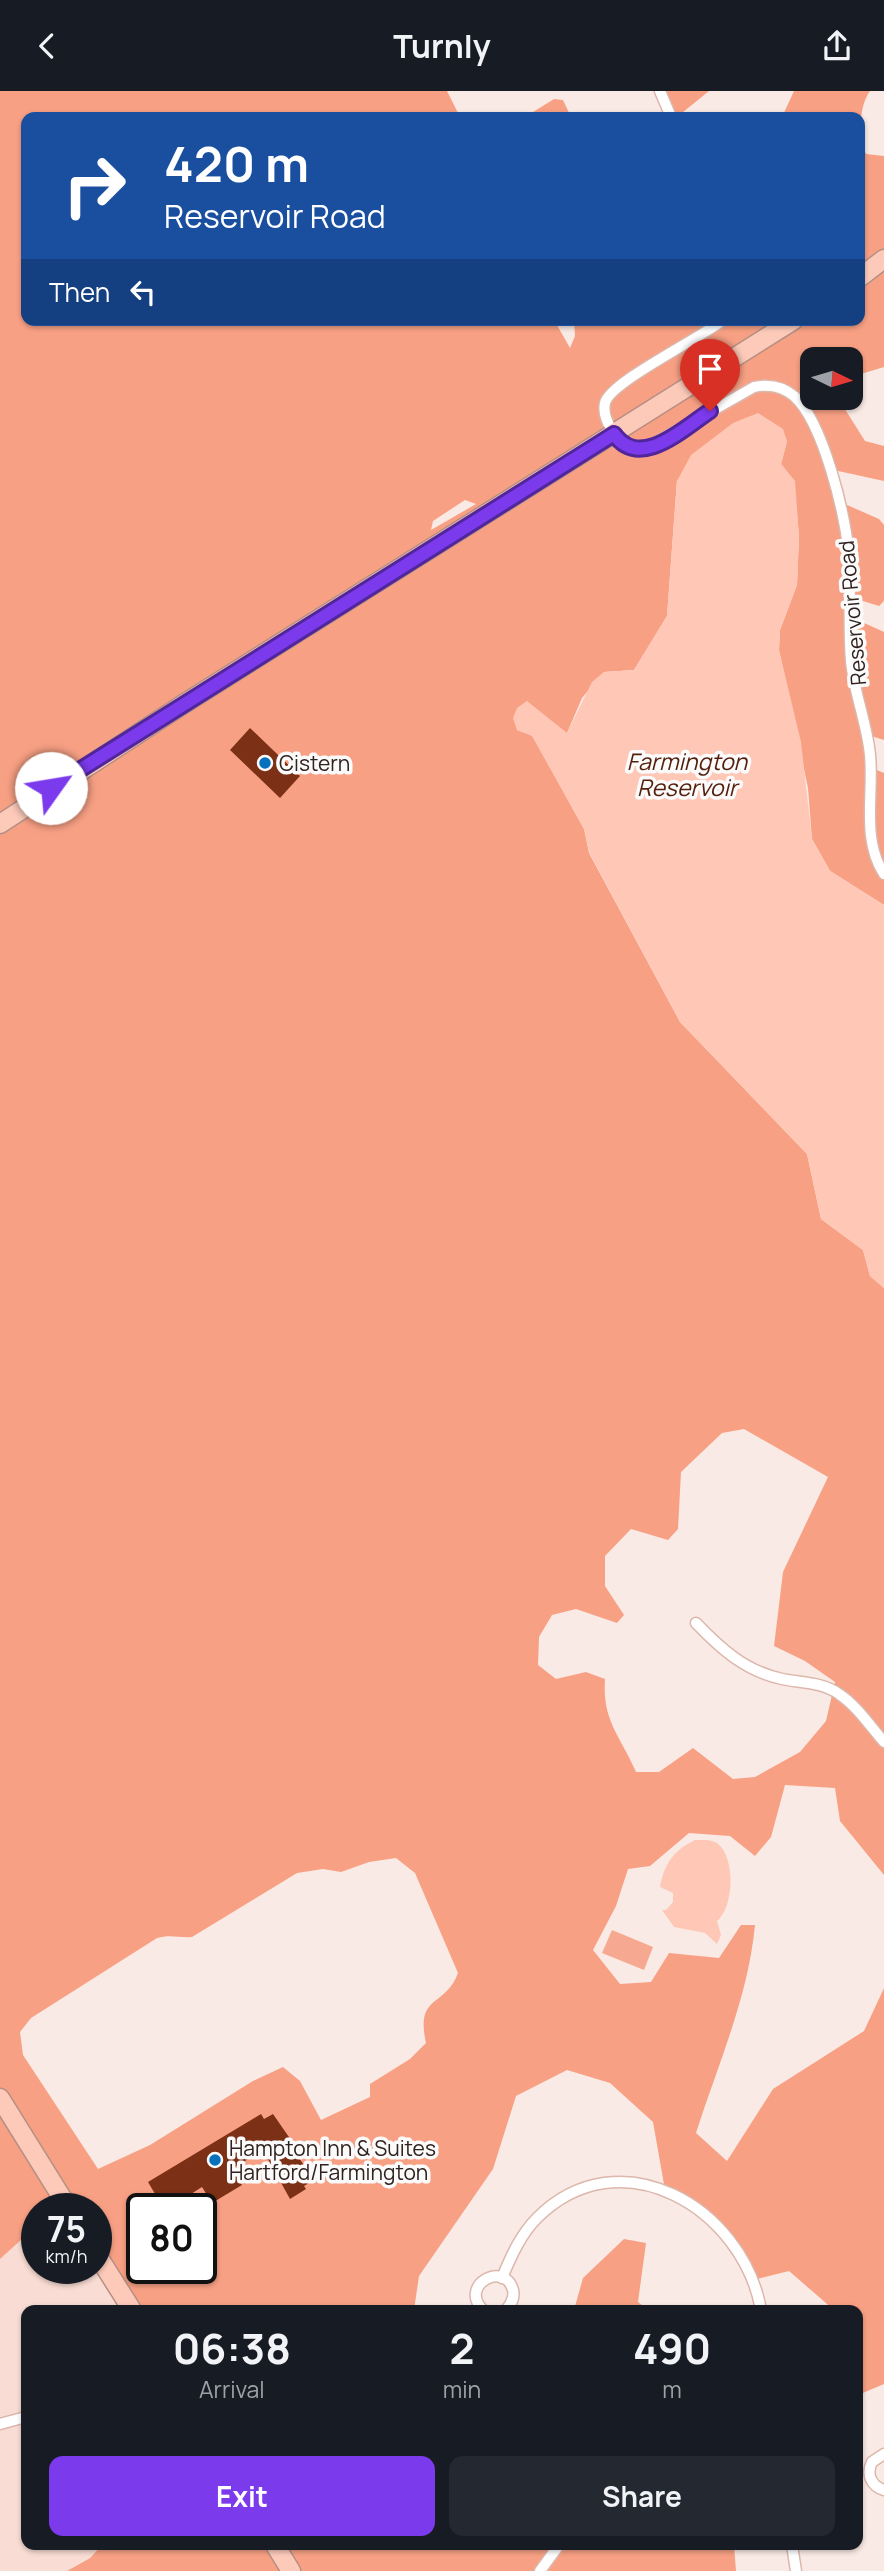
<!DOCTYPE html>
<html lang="en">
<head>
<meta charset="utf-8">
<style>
  :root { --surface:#171b24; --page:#242831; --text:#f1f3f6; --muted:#9ea1a6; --accent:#7c3aed }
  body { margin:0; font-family:Manrope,sans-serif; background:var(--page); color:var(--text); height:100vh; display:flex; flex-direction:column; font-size:26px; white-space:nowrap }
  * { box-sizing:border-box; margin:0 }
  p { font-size:23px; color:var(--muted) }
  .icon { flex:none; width:38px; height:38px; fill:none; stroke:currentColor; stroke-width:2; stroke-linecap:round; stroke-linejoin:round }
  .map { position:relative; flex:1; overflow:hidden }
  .details { position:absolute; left:21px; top:2214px; width:842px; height:245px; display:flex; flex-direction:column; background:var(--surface); border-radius:14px; box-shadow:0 2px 5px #0004 }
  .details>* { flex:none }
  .top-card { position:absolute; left:21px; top:21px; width:844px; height:214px; border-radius:14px; box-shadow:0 2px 5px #0004; background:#1a4fa0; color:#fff; overflow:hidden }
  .needle { width:46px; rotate:95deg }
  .fabs { position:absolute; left:800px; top:256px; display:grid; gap:14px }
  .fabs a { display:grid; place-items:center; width:63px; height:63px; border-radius:14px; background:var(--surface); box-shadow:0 2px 5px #0004; font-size:35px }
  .speed { position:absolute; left:21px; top:2102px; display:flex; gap:14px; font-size:35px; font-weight:700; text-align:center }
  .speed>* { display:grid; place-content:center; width:91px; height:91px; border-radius:50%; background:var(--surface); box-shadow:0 2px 5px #0004; line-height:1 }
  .speed small { font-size:18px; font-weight:400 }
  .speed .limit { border:4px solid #111; border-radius:10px; background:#fff; color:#111 }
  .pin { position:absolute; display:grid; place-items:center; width:60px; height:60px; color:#fff; margin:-72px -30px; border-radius:50% 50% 50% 0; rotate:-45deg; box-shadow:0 0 7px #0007 }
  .pin .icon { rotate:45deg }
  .me { position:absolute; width:77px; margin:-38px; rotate:58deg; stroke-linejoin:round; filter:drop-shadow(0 0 5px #0008) }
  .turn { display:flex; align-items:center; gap:24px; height:147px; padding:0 28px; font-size:32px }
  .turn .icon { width:91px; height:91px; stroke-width:2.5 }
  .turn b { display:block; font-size:49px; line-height:60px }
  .then { display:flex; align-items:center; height:66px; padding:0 28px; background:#0003; gap:14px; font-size:26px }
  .eta { display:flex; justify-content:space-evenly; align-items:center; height:119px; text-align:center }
  .eta b { font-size:42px; font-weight:700; line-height:49px }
  .action { display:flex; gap:14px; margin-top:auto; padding:14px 28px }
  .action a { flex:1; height:80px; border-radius:14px; background:var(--accent); color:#fff; font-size:28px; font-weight:700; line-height:80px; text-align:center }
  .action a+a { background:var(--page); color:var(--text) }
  header { display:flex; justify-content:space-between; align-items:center; height:91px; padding:0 28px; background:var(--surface); font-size:32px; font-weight:700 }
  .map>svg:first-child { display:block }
  .built { fill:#f9ddd4 }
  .green { fill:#f6a990 }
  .forest { fill:#f8a084; fill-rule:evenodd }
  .water { fill:#fec7b6 }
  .building { fill:#7c3016 }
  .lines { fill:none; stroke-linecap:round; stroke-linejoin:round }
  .street-casing { stroke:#dcb7ab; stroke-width:13 }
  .highway-casing { stroke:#b58f83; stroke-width:21 }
  .street { stroke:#fff; stroke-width:10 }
  .highway { stroke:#fdcaba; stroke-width:18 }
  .route-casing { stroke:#51269a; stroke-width:18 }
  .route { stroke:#7c3aed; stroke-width:12 }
  .poi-dot { fill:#0671bc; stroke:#fbfbfb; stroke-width:2.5 }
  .labels { text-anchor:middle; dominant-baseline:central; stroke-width:7; stroke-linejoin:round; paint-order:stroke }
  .street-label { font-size:21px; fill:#30221e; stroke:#fbfbfb }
  .poi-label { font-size:21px; fill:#30221e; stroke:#fbfbfb; text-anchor:start }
  .water-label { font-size:23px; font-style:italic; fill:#541e0b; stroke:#fbfbfb }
</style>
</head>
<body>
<header><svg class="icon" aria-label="back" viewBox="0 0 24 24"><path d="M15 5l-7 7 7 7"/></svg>Turnly<svg class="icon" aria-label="share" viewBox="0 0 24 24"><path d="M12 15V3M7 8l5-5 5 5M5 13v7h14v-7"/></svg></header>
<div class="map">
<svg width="884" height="2480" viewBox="0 0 884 2480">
  <rect width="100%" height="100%" fill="#faeae5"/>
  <path class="built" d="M33,2138H37V2177H96L132,2219H26V2454H102L90,2466L67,2480H0V2168Z"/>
  <path class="green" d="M612,1839L653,1856L644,1879L602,1862Z"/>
  <path class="forest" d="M0,0H447L460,26H26V229H546L557,234L570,257L575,245L574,229H859V26H782L794,0H870C858,17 859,45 866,63L884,65V276L851,286L850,268H812V306H844L843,315L865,350L884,355V390L829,378L838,410L879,428L884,434V510L879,515L850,506L849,525L884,541V649L868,644L872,677L884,682V814L830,780L812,748L808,697L779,559L780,539L797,494L799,445L794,390L781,373L787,350L677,389L667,525L634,579L604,581L582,607L567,642L517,639L532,644L584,738L589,762L680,931L807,1063L821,1128L863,1159L870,1185L884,1197V1784L840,1730L835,1697L785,1694L771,1746L755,1765L730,1745L689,1742L650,1775L628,1778L616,1815L593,1859L620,1893L651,1891L669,1862L719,1867L741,1834H755C748,1907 718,1973 696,2042L727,2070L773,1998L864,1940L884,1897V2293L858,2304V2219H834L789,2180L753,2189L732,2149L665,2099L653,2031L610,1992L567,1979L516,2005L493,2078L419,2185L414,2219H132L96,2162V2118H37V2138H33L0,2168ZM465,409L476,413L431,439L433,430ZM744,1338L828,1386L783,1481L774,1555L805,1570L835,1591L826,1630L800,1661L755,1686L733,1688L693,1657L659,1681H636C620,1644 602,1630 605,1588L586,1581L556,1588L538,1574L539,1546L552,1524L576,1518L617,1532L624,1524L605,1495V1465L631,1438L668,1449L678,1438L681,1381L722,1342ZM396,1767L415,1782L458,1882C445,1917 415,1903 426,1952L410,1968L370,1993V2006L321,2029L300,1990L283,1976L253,1990L150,2054L98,2078L23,1964L20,1941L31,1927L157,1847C170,1843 179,1847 192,1846L297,1782L323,1778L341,1781L369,1771ZM142,2118H201V2177H142Z
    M660,0H709L677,26H671Z
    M554,8L563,9L571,26H525Z
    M624,2148L646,2152L638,2211L648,2219H574L583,2187Z
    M102,2454H734L736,2480H67L90,2467Z"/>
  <path class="water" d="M758,322L783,338L787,350L781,373L795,390L799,445L797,494L780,539L779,559L801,651L812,748L830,780L884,814V1197L870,1185L863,1159L821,1128L807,1063L680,931L589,761L584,738L532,645L517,639L513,627L517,617L527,610L567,642L592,591L604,581L634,579L667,525L677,390L691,364L733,332Z
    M695,1749C703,1749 710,1748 717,1752C736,1766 734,1816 717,1830L721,1844L717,1853L705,1842L674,1836L662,1819H666L673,1811V1802L660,1796C664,1773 674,1759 695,1749Z"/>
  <path class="building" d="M250,637L300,685L280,707L230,659Z
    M261,2023L264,2028L273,2023L300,2062L297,2064L314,2089L304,2095L306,2098L290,2108L263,2059L232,2078L242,2094L212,2112L202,2096L183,2108L189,2118H164L148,2091Z"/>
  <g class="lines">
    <g class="street-casing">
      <path id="street" d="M660,0L671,26
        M723,229C701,247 610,291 605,312C602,325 610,336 617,347C624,357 633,358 645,358L754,296C768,293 782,295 794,305C824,332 845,424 849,464C851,499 848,535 851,570C854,602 867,632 870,664C874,703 861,748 884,783
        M696,1532C721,1558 745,1580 782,1588C802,1592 822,1591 839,1603C857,1615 870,1635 884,1651
        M502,2187C511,2165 521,2143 537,2127C620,2044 743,2117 761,2219
        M483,2219C458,2194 505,2169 513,2199C515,2207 511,2213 506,2219
        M0,2333L26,2326
        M884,2363L872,2371C866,2383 871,2395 884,2399
        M792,2454L796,2480
        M540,2480L559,2454"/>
    </g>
    <g class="highway-casing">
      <path id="highway" d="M859,187L884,168
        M0,733L182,614L794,229
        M0,2007L69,2118
        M96,2162L132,2219
        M275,2454L291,2480"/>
    </g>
    <use href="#street" class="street"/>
    <use href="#highway" class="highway"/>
  </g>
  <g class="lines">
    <g class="route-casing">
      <path id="route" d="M51,697L614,343C640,380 684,337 710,320"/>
    </g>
    <use href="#route" class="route"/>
  </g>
  <g class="poi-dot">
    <circle cx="265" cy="672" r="7"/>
    <circle cx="215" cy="2069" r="7"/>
  </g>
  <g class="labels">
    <g class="street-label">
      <text transform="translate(852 522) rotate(-95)">Reservoir Road</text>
    </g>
    <g class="poi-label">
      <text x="279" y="672">Cistern</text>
      <text x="229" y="2057">Hampton Inn &amp; Suites<tspan x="229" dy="24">Hartford/Farmington</tspan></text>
    </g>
    <g class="water-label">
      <text x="687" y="670">Farmington<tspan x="687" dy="26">Reservoir</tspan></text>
    </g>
  </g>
</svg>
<div class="fabs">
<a><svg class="needle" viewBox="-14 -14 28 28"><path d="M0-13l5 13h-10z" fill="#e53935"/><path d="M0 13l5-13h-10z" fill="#9ea1a6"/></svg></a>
</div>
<div class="speed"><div>75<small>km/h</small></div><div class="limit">80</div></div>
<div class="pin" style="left:710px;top:320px;background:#d93025"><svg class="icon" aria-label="arrive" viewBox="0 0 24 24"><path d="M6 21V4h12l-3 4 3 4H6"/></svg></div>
<svg class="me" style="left:51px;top:697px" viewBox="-20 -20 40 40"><circle r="19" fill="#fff"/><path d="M0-13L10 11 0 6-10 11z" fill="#7c3aed"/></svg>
<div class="top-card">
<div class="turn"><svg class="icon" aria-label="right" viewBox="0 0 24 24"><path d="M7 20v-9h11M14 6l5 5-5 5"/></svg><div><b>420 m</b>Reservoir Road</div></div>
<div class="then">Then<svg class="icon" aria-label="left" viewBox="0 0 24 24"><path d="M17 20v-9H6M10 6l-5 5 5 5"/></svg></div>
</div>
<section class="details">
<div class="eta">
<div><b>06:38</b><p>Arrival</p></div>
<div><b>2</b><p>min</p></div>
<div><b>490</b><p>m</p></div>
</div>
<div class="action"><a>Exit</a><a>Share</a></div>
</section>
</div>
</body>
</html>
